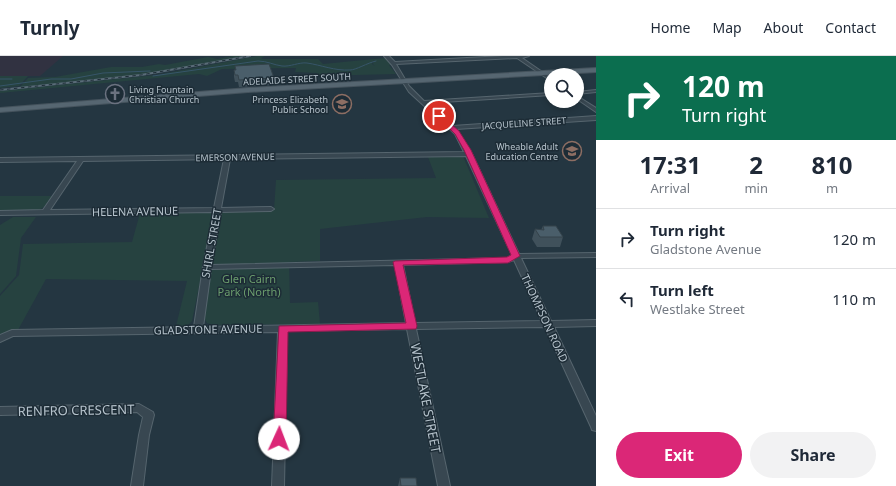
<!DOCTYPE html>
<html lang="en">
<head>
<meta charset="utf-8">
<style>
  :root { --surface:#fff; --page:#f2f2f3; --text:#1f2937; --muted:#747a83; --line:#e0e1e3; --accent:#db2777 }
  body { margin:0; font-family:"Noto Sans",sans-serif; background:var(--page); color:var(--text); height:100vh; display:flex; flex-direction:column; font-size:15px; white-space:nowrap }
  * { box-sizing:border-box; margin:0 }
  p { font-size:13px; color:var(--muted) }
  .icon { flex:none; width:22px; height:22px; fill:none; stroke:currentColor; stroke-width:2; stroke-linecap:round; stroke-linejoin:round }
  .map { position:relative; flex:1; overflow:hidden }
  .panel { display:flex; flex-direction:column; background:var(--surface); width:300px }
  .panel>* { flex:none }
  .guide { background:#0b6e4f; color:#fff; overflow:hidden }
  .controls { position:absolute; left:544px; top:12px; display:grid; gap:8px }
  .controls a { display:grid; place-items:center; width:40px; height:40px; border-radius:50%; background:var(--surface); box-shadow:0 2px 6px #0003; font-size:20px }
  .pin { position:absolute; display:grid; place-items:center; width:34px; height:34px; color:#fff; margin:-17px; border:2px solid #fff; border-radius:50%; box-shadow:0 1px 4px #0007 }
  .me { position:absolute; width:44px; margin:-22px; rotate:2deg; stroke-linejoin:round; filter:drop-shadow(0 0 3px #0008) }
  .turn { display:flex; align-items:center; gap:14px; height:84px; padding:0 20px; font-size:18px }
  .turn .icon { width:52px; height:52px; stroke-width:2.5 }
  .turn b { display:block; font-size:28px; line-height:34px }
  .eta { display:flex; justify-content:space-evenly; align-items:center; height:68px; text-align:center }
  .eta b { font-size:24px; font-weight:700; line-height:28px }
  .action { display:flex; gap:8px; margin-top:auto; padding:8px 20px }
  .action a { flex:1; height:46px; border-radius:24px; background:var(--accent); color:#fff; font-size:16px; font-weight:700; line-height:46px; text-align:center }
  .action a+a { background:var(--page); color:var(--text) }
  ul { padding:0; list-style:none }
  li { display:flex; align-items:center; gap:12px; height:60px; padding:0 20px; border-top:1px solid var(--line) }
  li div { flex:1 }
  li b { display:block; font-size:15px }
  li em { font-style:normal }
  header { display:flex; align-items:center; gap:24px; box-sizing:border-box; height:56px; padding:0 20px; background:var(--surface); border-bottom:1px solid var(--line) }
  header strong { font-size:19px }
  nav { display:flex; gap:22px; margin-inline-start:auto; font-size:14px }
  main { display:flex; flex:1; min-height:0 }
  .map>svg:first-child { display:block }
  .medical { fill:#313241 }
  .green { fill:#264240 }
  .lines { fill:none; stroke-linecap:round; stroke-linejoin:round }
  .stream { stroke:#375569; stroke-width:1 }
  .minor-casing { stroke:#56656e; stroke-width:2 }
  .major-casing { stroke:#45535d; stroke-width:2 }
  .minor { fill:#384751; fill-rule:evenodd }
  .major { fill:#566671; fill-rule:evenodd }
  .rail-casing { stroke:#5a6c78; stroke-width:2 }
  .rail { stroke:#1d2c36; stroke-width:1; stroke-dasharray:3.5; stroke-linecap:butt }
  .wall { fill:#40515b }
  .building { fill:#4a5e6a; stroke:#34424a }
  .route { fill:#db2777; stroke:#8e194d }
  .labels { text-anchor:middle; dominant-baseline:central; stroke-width:3; stroke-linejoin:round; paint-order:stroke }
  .far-street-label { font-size:9px; fill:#b5c2cb; stroke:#1d2c36 }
  .far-poi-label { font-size:9px; fill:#b5c2cb; stroke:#1d2c36; text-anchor:end }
  .street-label { font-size:11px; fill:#b5c2cb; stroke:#1d2c36 }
  .park-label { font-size:11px; fill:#6b9d6d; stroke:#1d2c36 }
  .near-street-label { font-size:13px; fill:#b5c2cb; stroke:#1d2c36 }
</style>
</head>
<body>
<header>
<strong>Turnly</strong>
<nav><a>Home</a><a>Map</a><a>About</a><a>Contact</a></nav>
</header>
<main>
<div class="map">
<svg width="596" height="430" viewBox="0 0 596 430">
  <rect width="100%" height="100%" fill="#243641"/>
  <path class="medical" d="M0,0H63L40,20H0Z"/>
  <path class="green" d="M234,0H245L147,18L20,31L28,22L55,21L111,11H142L159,8L165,9L208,1L217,3Z
    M257,0H265L261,2L263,3H318L323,8L374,3L372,8L375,10L373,8L374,3L386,2L392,9H389L396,18L317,20V17L295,16L296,12L222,13L207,20L199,18L0,37V35L156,19Z
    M0,20H28L19,30L0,32Z
    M463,100L489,162L427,161L320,173V205L289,206L290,247L318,246L320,268L214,269L207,267L204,262L220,158L225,155L274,154L276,124L436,122L428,101Z
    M0,140H52L44,151L37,155H0Z
    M207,156L212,157L211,171L192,265L187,270H176L187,225L46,223L18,274L0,278V240L19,219L23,188L132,186L140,157Z
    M13,161H36L21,182L16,220L0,238V169Z"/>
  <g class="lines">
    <path class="stream" d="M153,20L258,5C267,5 274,9 282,10C290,11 299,6 307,7C321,9 335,15 350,14C356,14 367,7 376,5
      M0,23H12
      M0,30L51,23H71L103,17L150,15"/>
    <g class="minor-casing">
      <path id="minor" d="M384,0H389L395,6L503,0H529L522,2L551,22V25L517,2L396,8L409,30L424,45L551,37V39L427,47L453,70L596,60V64L456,73L472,98L519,198L596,197V201L521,202L551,265L596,264V270L554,271L596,360V375L592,374L591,371L545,271L416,273L450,430H438L407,273L287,275L284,430H272L278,276L13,280L0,286V279L12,274L194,271L203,211L214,156L0,159V155L43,154L77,105L0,106V102L464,96L455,78L409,36L392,9ZM466,100L512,199L507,202L211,209L221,156L271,155L274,153L271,151L221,152L230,103ZM224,103L214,152L50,154L83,105ZM514,204L542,265L415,267L403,209L508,206ZM395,209L406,267L203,271L211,213Z
        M596,34V36L577,38V36Z
        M577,40L596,52V56L577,43Z
        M139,348L153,356L154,359L149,379L143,430H131L139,379L143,361L137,356L0,359V351Z"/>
    </g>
    <g class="major-casing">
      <path id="major" d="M596,12V16L248,36L0,56V52L248,32Z"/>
    </g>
    <use href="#minor" class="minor"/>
    <use href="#major" class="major"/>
    <g class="rail-casing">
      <path id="rail" d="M0,34L141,19L250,0"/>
    </g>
    <use href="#rail" class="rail"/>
  </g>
  <path class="wall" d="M235,10L274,22V29L239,31L238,26H235L234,21V14H236Z
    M543,170L563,181L560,191H537L532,183L535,173L541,174Z
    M400,422L417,430H398Z"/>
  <path class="building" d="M269,8L274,22L239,24L238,19H235L234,14H236L235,10Z
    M543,170H556L563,181H540L535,173L544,174Z
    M400,422H416L417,430H401Z"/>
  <path class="route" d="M437,59H441L459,75L471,94L520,200L508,207L403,209L417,270L416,273L288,276L286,383L284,386L279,388L275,386L273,383L279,270L406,267L393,206L395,205L507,201L511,199L464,94L455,78L437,61Z"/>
  <defs>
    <g id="church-ring" transform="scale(1)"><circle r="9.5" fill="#1d2c36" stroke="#6b7280" stroke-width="1.5"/><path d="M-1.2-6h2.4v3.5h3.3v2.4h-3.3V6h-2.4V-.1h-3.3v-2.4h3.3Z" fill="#6b7280"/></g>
    <g id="school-ring" transform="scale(1)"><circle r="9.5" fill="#1d2c36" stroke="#8d6e63" stroke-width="1.5"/><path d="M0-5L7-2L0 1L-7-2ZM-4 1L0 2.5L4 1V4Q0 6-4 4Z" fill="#8d6e63"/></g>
  </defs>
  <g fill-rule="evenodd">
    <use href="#church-ring" x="115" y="38"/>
    <use href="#school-ring" x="342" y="48"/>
    <use href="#school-ring" x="572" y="95"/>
  </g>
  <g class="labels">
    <g class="far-street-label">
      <text transform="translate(297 23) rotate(-3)">ADELAIDE STREET SOUTH</text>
      <text transform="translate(524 67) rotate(-4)">JACQUELINE STREET</text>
      <text transform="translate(235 101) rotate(-1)">EMERSON AVENUE</text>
    </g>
    <g class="far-poi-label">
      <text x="129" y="33" text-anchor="start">Living Fountain<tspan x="129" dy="10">Christian Church</tspan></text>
      <text x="328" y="43">Princess Elizabeth<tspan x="328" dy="10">Public School</tspan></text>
      <text x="558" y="90">Wheable Adult<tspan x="558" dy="10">Education Centre</tspan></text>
    </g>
    <g class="street-label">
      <text transform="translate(135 155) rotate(-1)">HELENA AVENUE</text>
      <text transform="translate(211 187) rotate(-80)">SHIRL STREET</text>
      <text transform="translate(545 262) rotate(65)">THOMPSON ROAD</text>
      <text transform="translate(208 273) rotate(-1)">GLADSTONE AVENUE</text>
    </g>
    <g class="park-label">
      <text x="249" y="222">Glen Cairn<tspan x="249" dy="13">Park (North)</tspan></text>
    </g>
    <g class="near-street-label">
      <text transform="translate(426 342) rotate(79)">WESTLAKE STREET</text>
      <text transform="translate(76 354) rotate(-1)">RENFRO CRESCENT</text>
    </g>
  </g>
</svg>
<div class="controls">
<a><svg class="icon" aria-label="search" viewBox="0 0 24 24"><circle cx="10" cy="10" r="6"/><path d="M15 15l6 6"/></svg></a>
</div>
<div class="pin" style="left:439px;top:60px;background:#d93025"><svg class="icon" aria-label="arrive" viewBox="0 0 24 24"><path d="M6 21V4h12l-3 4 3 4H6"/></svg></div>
<svg class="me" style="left:279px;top:383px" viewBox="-20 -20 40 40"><circle r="19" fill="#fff"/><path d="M0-13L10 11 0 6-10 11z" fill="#db2777"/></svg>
</div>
<section class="panel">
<div class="guide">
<div class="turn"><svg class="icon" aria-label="right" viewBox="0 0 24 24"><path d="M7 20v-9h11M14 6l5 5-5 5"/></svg><div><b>120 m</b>Turn right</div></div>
</div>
<div class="eta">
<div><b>17:31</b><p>Arrival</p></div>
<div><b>2</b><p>min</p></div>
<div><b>810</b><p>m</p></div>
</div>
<ul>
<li><svg class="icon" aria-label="right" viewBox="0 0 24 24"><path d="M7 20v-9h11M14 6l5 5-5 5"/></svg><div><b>Turn right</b><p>Gladstone Avenue</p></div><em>120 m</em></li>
<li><svg class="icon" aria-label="left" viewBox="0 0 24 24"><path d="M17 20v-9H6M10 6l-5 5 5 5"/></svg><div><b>Turn left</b><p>Westlake Street</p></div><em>110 m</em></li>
</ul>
<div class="action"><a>Exit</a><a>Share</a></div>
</section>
</main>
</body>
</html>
